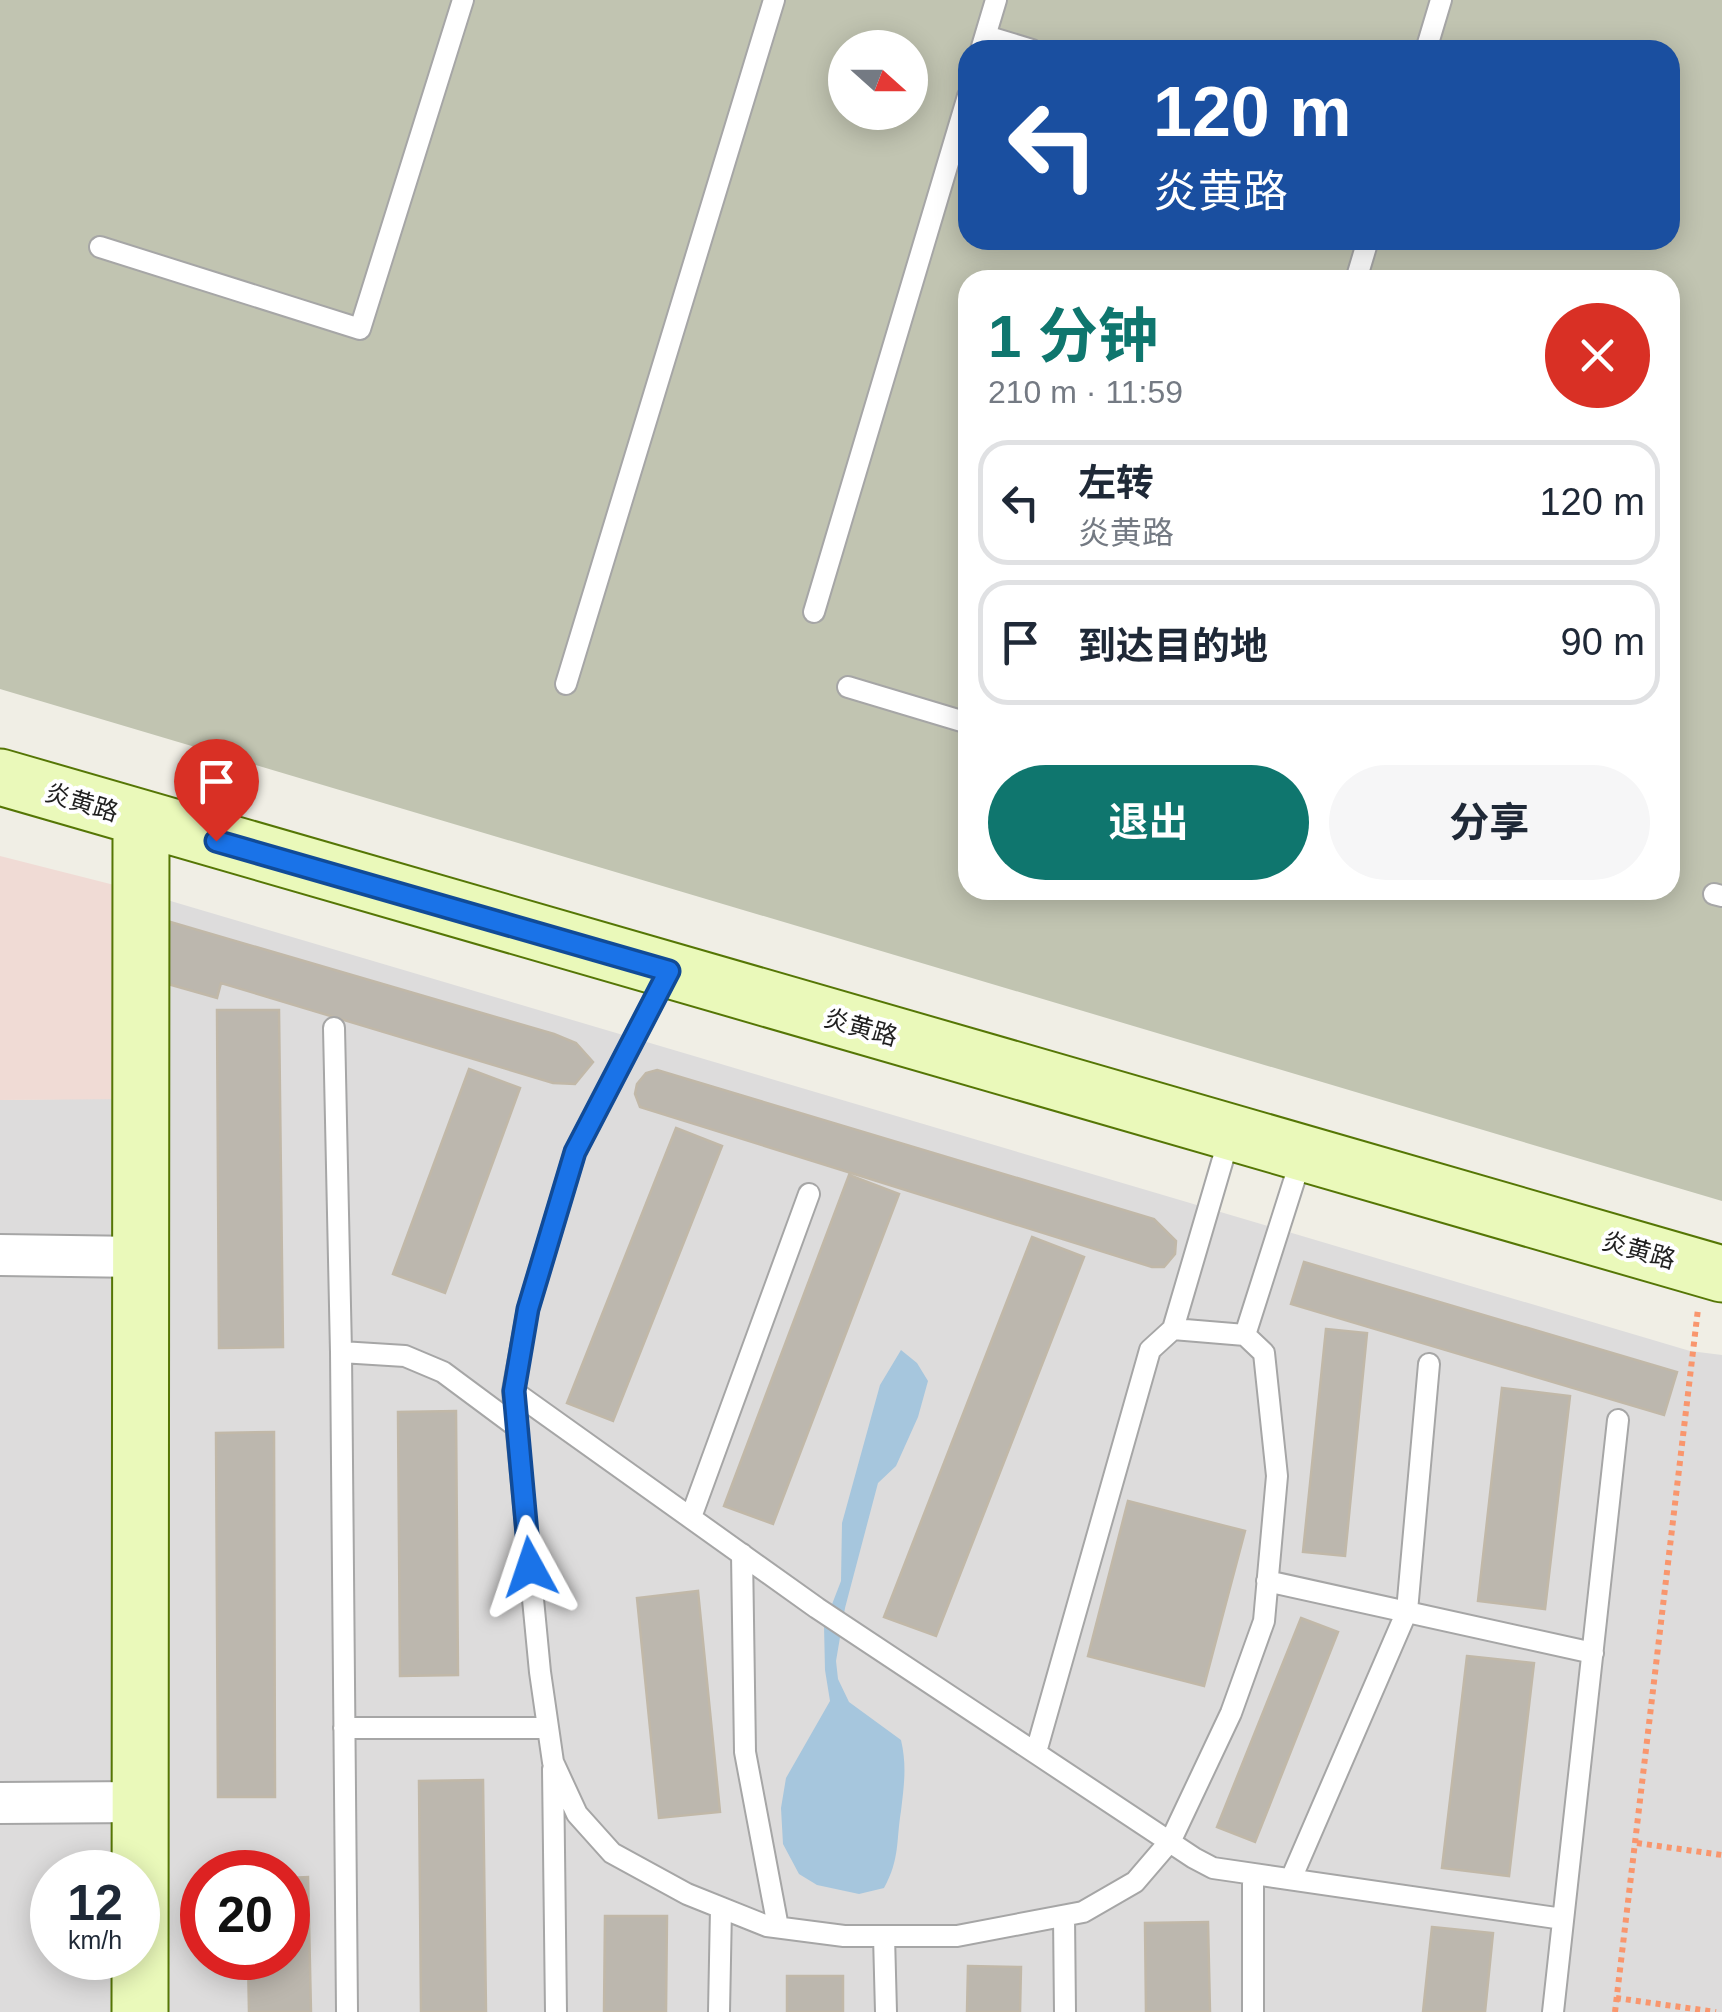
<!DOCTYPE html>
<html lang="zh">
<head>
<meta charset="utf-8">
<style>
  :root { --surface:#fff; --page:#f6f6f7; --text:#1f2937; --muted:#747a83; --line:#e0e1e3; --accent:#0f766e }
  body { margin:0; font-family:Arial,"Noto Sans SC",sans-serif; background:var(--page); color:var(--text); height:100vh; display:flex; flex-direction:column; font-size:38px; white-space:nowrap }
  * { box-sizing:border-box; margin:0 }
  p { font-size:32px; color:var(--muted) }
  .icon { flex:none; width:55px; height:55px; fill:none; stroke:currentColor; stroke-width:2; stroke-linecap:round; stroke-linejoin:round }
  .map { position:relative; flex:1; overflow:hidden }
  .drawer { position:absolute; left:958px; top:270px; width:722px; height:630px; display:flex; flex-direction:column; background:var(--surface); border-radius:30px; box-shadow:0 5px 25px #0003 }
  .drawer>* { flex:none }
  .banner { position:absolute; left:958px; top:40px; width:722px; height:210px; border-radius:30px; box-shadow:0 5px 25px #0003; background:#1a4fa0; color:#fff; overflow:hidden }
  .needle { width:65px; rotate:111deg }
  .fabs { position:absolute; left:828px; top:30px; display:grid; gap:20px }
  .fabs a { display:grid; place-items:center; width:100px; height:100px; border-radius:50%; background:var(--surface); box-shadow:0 5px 25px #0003; font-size:50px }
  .speed { position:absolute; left:30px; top:1850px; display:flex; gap:20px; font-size:50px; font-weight:700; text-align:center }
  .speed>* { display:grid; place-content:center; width:130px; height:130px; border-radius:50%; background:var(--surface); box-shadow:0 5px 25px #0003; line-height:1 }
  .speed small { font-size:25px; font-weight:400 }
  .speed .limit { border:15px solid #d22; background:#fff; color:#111 }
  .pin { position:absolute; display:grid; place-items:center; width:85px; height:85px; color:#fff; margin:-102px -42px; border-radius:50% 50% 50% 0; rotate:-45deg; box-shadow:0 0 10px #0007 }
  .pin .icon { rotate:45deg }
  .me { position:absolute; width:110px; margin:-55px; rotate:355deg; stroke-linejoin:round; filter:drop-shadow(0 0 8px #0008) }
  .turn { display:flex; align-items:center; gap:35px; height:210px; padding:0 30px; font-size:45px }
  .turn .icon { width:130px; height:130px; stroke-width:2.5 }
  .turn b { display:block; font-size:70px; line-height:85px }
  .round { display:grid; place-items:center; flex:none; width:105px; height:105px; border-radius:52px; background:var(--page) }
  .overview { display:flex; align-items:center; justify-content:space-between; height:170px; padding:0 30px }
  h1 { font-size:60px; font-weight:700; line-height:75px; color:var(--accent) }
  .primary-button { display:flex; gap:20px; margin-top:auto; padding:20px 30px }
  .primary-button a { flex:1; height:115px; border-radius:60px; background:var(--accent); color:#fff; font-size:40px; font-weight:700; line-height:115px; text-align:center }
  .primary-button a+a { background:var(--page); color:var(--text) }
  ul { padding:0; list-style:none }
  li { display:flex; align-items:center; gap:30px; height:125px; margin:0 20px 15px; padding:0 10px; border:5px solid var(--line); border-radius:30px }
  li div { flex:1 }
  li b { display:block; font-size:38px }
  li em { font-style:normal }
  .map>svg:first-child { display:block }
  .residential { fill:#dddcdc; fill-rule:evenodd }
  .commercial { fill:#f0dbd5 }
  .construction { fill:#c1c4b1; fill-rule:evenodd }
  .water { fill:#a6c6dd }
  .building { fill:#bcb7ae; stroke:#c1b8a8; stroke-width:2.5 }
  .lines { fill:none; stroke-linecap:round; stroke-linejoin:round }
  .lane-casing { stroke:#a6a6a6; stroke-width:24 }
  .street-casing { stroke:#a6a6a6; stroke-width:44 }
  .secondary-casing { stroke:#557605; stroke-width:59 }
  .path { stroke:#f9966d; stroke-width:6; stroke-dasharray:5 5; stroke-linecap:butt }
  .lane { stroke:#fff; stroke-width:20 }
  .street { stroke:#fff; stroke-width:40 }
  .secondary { stroke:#eaf9ba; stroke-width:55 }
  .route-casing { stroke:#114b97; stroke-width:25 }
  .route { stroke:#1a73e8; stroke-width:18 }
  .labels { text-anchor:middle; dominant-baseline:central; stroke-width:8; stroke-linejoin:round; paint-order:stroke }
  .street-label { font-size:25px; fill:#1f1f1f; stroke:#fff }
</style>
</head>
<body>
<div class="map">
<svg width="1722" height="2012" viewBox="0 0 1722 2012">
  <rect width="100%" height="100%" fill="#f0eee5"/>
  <path class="residential" d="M130,889L1690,1351L1722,1355V2012H0V1100L130,1098ZM52,1872H138V1958H52ZM202,1872H288V1958H202Z"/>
  <path class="commercial" d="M0,856L130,889V1099L0,1100Z"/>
  <path class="construction" d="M0,0H1722V1201L0,689ZM845,48H910V112H845ZM968,50H1670V240H968ZM968,280H1670V890H968Z"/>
  <path class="water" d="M901,1350L917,1363L928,1381L918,1417L896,1466L878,1483L845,1608L836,1661L838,1679L849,1702L901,1740C907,1766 904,1785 901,1811C896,1841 900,1859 884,1888L859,1894L817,1885L799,1874L783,1844L781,1808L786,1778L830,1701L825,1670L824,1625L841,1581L842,1523L880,1385Z"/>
  <path class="building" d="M167,921L554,1034L576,1043L593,1062L575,1084L553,1083L221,983L217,998L161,982Z
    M217,1010H279L283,1347L219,1348Z
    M469,1069L520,1088L445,1293L393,1274Z
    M657,1070L1154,1219L1176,1241L1175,1254L1164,1267H1152L640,1107L635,1094L637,1084L646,1073Z
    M676,1128L722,1146L613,1421L567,1403Z
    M849,1175L899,1194L773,1524L724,1506Z
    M1032,1237L1084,1257L936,1636L884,1617Z
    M1304,1262L1677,1372L1664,1415L1291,1304Z
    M1326,1329L1367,1333L1345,1556L1303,1552Z
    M1502,1388L1570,1396L1545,1609L1478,1601Z
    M456,1411L458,1675L400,1676L398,1412Z
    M274,1432L275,1797H218L216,1433Z
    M1128,1501L1245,1531L1204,1686L1088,1656Z
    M698,1591L720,1812L659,1818L637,1598Z
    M1301,1618L1338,1632L1255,1842L1217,1827Z
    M1467,1656L1534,1663L1509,1876L1442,1868Z
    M483,1780L486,2012H421L419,1781Z
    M308,1877L311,2012H249L248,1958H288V1878Z
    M605,1916H667L666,2012H604Z
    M1208,1922L1210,2012H1146L1145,1923Z
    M1432,1927L1493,1933L1485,2012H1423Z
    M968,1966L1021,1967L1020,2012H967Z
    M787,1976H843V2012H787Z"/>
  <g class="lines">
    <g class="lane-casing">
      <path id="lane" d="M986,36L1032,50
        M981,50L996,0
        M1426,50L1441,0
        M100,247L360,329L463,0
        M1356,280L1368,240
        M814,612L968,96
        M566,684L774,0
        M848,687L968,723
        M1714,894L1722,896
        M668,973L575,1152L528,1309L513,1391L540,1672L553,1762L577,1814L612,1853L687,1894L767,1926L844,1936H957L1083,1912L1135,1882L1171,1840L1231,1713L1264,1621L1277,1476L1264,1353L1245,1335L1173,1329
        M334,1028L341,1352L347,2012
        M1245,1335L1302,1156
        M341,1352L405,1356L443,1372L517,1427
        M513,1391L817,1608L1194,1858L1213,1868L1563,1919
        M691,1517L809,1194
        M742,1554L745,1752L778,1927
        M1267,1581L1593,1653
        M344,1728H548
        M1036,1752L1150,1350L1173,1329L1230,1135
        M553,1769L556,2012
        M1253,1874V2012
        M1291,1879L1407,1611L1429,1364
        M1064,1916L1065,2012
        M884,1936L886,2012
        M719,2012L721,1908
        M1553,2012L1618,1420"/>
    </g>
    <g class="street-casing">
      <path id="street" d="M0,1255L140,1257
        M0,1803L140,1802"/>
    </g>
    <g class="secondary-casing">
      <path id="secondary" d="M0,777L1722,1274
        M140,2012L141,820"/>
    </g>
    <path class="path" d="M1637,1843L1722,1855
      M1616,1998L1716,2012
      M1615,2012L1698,1309"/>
    <use href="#lane" class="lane"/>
    <use href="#street" class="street"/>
    <use href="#secondary" class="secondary"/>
  </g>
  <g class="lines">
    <g class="route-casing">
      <path id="route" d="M216,841L669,971L575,1152L528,1309L514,1391L530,1567"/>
    </g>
    <use href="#route" class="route"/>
  </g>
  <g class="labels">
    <g class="street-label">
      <text transform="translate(82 802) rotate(17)">炎黄路</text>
      <text transform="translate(861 1027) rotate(16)">炎黄路</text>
      <text transform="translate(1639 1250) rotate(16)">炎黄路</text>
    </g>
  </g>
</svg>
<div class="fabs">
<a><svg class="needle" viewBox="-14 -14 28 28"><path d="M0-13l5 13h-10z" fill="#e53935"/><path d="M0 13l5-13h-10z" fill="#747a83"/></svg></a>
</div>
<div class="speed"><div>12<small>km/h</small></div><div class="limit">20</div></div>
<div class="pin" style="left:216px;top:841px;background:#d93025"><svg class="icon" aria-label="arrive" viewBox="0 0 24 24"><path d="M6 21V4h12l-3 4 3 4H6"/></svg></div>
<svg class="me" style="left:530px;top:1567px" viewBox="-20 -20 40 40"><path d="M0-17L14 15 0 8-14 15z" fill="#1a73e8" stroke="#fff" stroke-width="4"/></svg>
<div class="banner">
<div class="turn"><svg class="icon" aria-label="left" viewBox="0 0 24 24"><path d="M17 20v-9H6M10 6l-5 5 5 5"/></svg><div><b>120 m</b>炎黄路</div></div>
</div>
<section class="drawer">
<div class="overview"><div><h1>1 分钟</h1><p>210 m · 11:59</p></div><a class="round" style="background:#d93025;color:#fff"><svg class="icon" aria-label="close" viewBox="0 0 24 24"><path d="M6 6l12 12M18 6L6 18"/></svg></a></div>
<ul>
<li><svg class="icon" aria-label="left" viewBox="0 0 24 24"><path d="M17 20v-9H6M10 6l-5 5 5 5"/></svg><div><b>左转</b><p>炎黄路</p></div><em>120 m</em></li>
<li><svg class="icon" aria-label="arrive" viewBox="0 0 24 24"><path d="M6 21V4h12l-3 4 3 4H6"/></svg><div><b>到达目的地</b></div><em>90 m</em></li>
</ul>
<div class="primary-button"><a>退出</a><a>分享</a></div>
</section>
</div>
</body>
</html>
